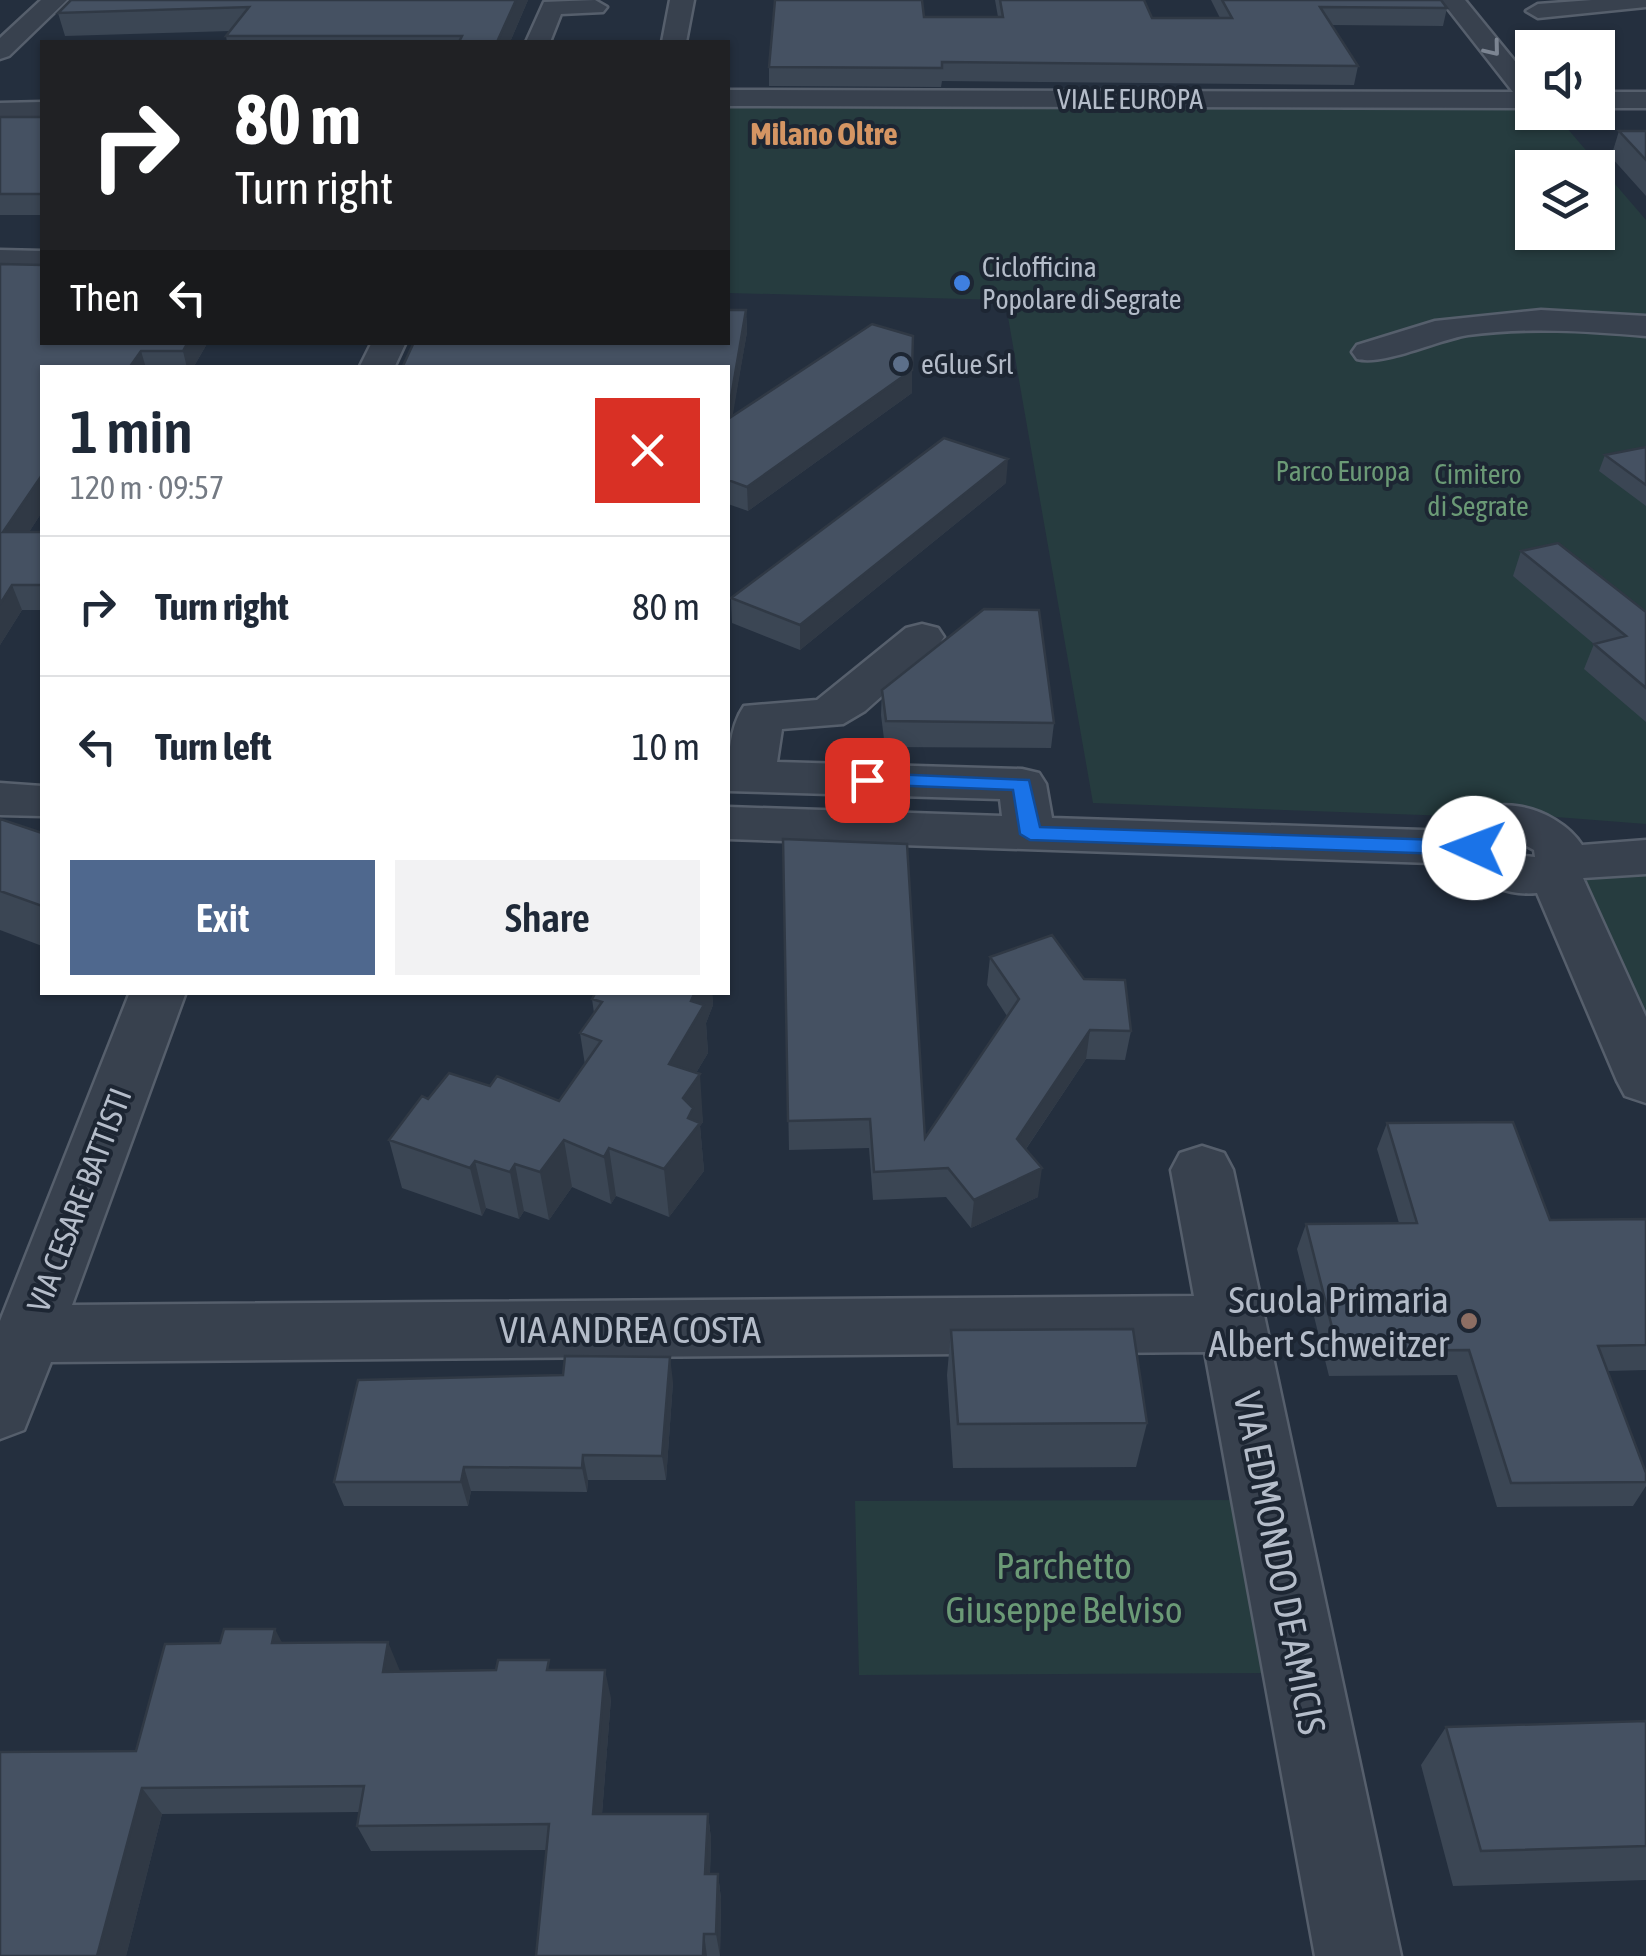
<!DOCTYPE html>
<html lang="en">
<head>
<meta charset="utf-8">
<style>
  :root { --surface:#fff; --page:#f2f2f3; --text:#1f2937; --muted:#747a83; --line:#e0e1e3; --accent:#4f688e }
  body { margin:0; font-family:"Asap Condensed",sans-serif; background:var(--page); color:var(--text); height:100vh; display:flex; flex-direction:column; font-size:38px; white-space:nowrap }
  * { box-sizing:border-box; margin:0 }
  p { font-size:32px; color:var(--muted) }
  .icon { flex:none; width:55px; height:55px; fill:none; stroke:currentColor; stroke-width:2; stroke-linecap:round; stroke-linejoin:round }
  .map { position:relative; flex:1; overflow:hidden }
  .drawer { position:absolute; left:40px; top:365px; width:690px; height:630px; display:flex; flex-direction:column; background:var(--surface); border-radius:0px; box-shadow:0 2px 8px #0004 }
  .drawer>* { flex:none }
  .top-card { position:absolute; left:40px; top:40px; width:690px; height:305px; border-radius:0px; box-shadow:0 2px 8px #0004; background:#202124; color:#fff; overflow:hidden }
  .tools { position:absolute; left:1515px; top:30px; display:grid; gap:20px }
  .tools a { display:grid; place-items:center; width:100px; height:100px; border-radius:0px; background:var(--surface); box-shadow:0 2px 8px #0004; font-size:50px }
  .pin { position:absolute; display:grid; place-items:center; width:85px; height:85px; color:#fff; margin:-42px; border-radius:20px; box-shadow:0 5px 15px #0006 }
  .me { position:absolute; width:110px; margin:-55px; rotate:272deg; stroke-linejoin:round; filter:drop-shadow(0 0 8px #0008) }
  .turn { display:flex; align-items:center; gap:35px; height:210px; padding:0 30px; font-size:45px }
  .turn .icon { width:130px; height:130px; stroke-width:2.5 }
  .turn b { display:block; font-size:70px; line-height:85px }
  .then { display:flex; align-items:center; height:95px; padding:0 30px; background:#0003; gap:20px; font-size:38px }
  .round { display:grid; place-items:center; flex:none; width:105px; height:105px; border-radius:0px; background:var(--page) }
  .overview { display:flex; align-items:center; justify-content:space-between; height:170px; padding:0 30px }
  h1 { font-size:60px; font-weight:600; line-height:75px }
  .action { display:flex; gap:20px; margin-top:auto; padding:20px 30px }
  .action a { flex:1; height:115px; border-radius:0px; background:var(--accent); color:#fff; font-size:40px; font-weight:600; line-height:115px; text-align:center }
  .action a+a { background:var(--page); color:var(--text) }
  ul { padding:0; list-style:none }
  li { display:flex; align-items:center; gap:30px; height:140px; padding:0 30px; border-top:2px solid var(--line) }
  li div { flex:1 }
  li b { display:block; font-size:38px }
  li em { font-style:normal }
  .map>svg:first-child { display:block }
  .green { fill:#263c3f; fill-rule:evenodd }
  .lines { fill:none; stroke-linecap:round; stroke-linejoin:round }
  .minor-casing { stroke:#565f6c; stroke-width:5 }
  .minor { fill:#38414e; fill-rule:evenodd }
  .wall { fill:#3b4654 }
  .shaded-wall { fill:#303945 }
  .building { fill:#455162; stroke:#303945; stroke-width:2.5 }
  .oneway { stroke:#7c8592 }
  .route { fill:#1a73e8; stroke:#114b97; stroke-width:2.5 }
  .shop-dot { fill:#3f7fe0; stroke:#1d2633; stroke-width:4 }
  .service-dot { fill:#5c6f8a; stroke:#1d2633; stroke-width:4 }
  .education-dot { fill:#8d6e63; stroke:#1d2633; stroke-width:4 }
  .labels { text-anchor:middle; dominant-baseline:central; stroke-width:8; stroke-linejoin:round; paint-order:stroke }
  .far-street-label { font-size:28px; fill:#b4bcc9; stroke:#1d2633 }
  .far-poi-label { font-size:28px; fill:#b4bcc9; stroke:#1d2633; text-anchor:start }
  .far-park-label { font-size:28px; fill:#6b9a76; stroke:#1d2633 }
  .far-quarter-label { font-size:32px; font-weight:bold; fill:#d59563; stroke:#1d2633 }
  .street-label { font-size:32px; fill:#b4bcc9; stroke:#1d2633 }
  .near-poi-label { font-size:38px; fill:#b4bcc9; stroke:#1d2633; text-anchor:end }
  .near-street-label { font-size:38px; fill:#b4bcc9; stroke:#1d2633 }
  .near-park-label { font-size:38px; fill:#6b9a76; stroke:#1d2633 }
</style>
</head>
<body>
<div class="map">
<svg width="1646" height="1956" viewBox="0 0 1646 1956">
  <rect width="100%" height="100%" fill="#242f3e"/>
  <path class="green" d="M728,107L1532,108V112L1554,113L1646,220V824L1556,817L1516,807H1483L1450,816L1093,803L1005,300L728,293ZM1532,168H1598V232H1532Z
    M1646,874V1034L1574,875Z
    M1254,1500L1288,1673L859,1675L855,1501Z"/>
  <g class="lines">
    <g class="minor-casing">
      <path id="minor" d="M41,0H67L9,56L0,59V38Z
        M595,0L607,7L603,12L561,14L550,42H526L544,2Z
        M670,0H694L686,42H662Z
        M1441,0H1465L1532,82V108L728,106V90L1513,92Z
        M1592,0H1646V7L1538,18L1526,11L1538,4Z
        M1598,92H1646V108H1598Z
        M42,102V118L0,119V103Z
        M0,250L42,251V269L0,270Z
        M1541,310L1646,316V336C1587,331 1527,327 1468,335C1437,340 1384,366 1357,359L1352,352L1357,345L1435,321Z
        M372,342H406L394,368H359Z
        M922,624L938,628L944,637L938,646L865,711L843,724L782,729L777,762L1022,769L1039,773L1046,784L1052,818L1453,831C1483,786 1557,806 1582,845L1646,840V874L1583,878L1646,1017V1103L1625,1096L1617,1081L1537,893C1510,896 1478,884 1461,864L728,839V807L1002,816L1000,799L728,791C728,765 728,729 744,706L817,700L906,628ZM1512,838L1534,850L1535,857L1510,855L1500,841Z
        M0,783L42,786V816L0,815Z
        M130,992H186L72,1305L1194,1296L1171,1170L1180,1153L1202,1146L1224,1153L1233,1170L1401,1956H1315L1205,1352L51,1362L24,1430L0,1439V1321Z"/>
    </g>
    <use href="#minor" class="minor"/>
  </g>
  <path class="wall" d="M71,0H528L510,42H227L226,36L230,31L65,36L58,13Z
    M995,0H1144L1152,18H1220L1211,0H1441L1447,8L1443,26L1331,25L1358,66L1354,85L942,81L941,87L769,86V67L924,17H998Z
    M0,117H42V215H0Z
    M1619,131H1646V196L1611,157Z
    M0,264L42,342H208L193,368H42V512L29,532H42V610H22L0,645Z
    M746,310L747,332L732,416L912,393L748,511L728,504V368Z
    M1646,447V506L1599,471L1605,455Z
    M1006,483L800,650L732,623L731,598Z
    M1521,551L1646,612V722L1584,669L1594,644L1513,576Z
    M882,690L1054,723L1051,748L885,747L881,715Z
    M0,819L42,833V946L0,930Z
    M783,839L925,1138L1007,1016L987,985L990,957L1084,979L1131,1031L1125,1060L1086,1059L1026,1149L1038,1197L971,1228L946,1197L873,1200L869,1148L789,1150Z
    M596,992H712L713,1005L706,1023L708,1053L696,1073L703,1122L700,1126L704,1171L669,1217L616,1196L611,1204L572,1187L549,1220L524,1211L519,1219L486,1208L482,1216L402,1188L389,1140L428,1099L490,1086L559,1101L585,1065L580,1033L594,1013L592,999Z
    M1387,1123L1550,1220L1646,1219V1370L1608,1371L1646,1473V1486L1633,1506L1497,1507L1457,1375L1329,1376L1297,1249L1306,1224L1399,1223L1377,1149Z
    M951,1330L1147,1423L1136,1467L953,1468L947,1375Z
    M673,1382L666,1480H588L587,1492L471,1491L468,1506H344L334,1482Z
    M282,1643L399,1672L551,1670L611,1698L602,1814H708L711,1839L710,1874H718L721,1899L720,1956H536L547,1850L371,1851L357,1826L359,1812L162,1814L126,1956L136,1751Z
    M1646,1721V1880L1453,1886L1421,1765L1446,1727Z"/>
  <path class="shaded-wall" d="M516,0H528L510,42H497Z
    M746,310L747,332L728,443V415Z
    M188,342H208L193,368H187L183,351Z
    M141,351L146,368H129Z
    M912,370V393L748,511L747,487Z
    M1008,459L1006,483L800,650V625Z
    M42,475V512L13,557L3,532Z
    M12,585L22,610L0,645V604Z
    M695,992H712L713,1005L706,1023L708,1053L673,1111L669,1064Z
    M1090,1030L1086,1059L1013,1168L1017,1139Z
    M700,1074L703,1122L700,1126L704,1171L669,1217L664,1169L683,1098Z
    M564,1140L572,1187L549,1220L540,1172Z
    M609,1148L616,1196L611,1204L604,1157Z
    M475,1161L486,1208L482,1216L470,1168Z
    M515,1164L524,1211L519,1219L510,1172Z
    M1042,1168L1038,1197L971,1228L974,1200Z
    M670,1357L673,1382L666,1480L662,1456Z
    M583,1455L588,1480L587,1492L582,1468Z
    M464,1467L471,1491L468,1506L461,1482Z
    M275,1629L290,1658L272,1643Z
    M388,1642L400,1671L395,1700L383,1672Z
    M605,1670L611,1698L600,1840L593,1814Z
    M142,1788L162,1814L126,1956H97Z
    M708,1814L711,1839L709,1899L705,1874Z
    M718,1874L721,1899L720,1956L716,1934Z
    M704,1934L707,1956H703Z"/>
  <path class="building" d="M71,0H516L497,42H459L462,36H226L249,7L58,13Z
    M775,0H922L924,17H1003L1000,0H1144L1152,18H1232L1222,0H1441L1447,8L1320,7L1358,66L942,62V68L769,67Z
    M0,117H42V194H0Z
    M1619,131H1646V160Z
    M0,264L42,265V342H188L183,351H141L129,368H42V475L3,532H42V585H12L0,604Z
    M728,310H746L728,415V368H402L414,342H728Z
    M872,324L913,336L912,370L747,487L728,480V419Z
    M944,438L1008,459L800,625L731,598Z
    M1646,447V485L1605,455Z
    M1558,543L1646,612V688L1594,644L1626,636L1521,551Z
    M984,609L1039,610L1054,723L886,721L882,690Z
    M0,819L42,833V906L0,891Z
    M783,839L907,844L925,1138L1019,999L990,957L1052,935L1084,979L1125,980L1131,1031L1090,1030L1017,1139L1042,1168L974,1200L948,1168L874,1172L870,1119L788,1121Z
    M596,992H695L691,1001L704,1005L669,1064L700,1074L683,1098L693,1108L688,1118L700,1123L664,1169L609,1148L604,1157L564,1140L540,1172L515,1164L510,1172L475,1161L470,1168L389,1140L422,1096L428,1099L449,1073L490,1086L497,1076L559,1101L601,1041L580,1033L602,1002L592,999Z
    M1513,1122L1550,1220L1646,1219V1345L1598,1346L1646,1473V1482L1511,1483L1469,1350L1338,1351L1306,1224L1417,1223L1387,1123Z
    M1133,1329L1147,1423L958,1424L951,1330Z
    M565,1356L670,1357L662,1456L583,1455L582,1468L464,1467L461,1482H334L358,1380L563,1375Z
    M224,1629H275L272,1643L388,1642L383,1672L496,1670L498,1660H549L547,1670H605L593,1814H708L705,1874H718L716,1934H704L703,1956H536L549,1824L357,1826L364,1786L142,1788L97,1956H0V1752L136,1751L165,1644L220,1643Z
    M1646,1721V1846L1481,1851L1446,1727Z"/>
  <defs><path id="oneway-chevron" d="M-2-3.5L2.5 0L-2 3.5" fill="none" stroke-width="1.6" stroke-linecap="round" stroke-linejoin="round" transform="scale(2.5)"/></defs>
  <use class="oneway" href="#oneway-chevron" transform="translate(1493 49) rotate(51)"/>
  <path class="route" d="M867,773L1029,780L1040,827L1474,841L1485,848L1474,855L1030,840L1020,834L1013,790L860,784L857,780Z"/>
  <circle class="shop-dot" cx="962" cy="283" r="10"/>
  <circle class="service-dot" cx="901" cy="364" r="10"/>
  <circle class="education-dot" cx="1469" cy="1321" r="10"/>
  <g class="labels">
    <g class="far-street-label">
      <text x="1130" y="99">VIALE EUROPA</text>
    </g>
    <g class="far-poi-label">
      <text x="982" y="267">Ciclofficina<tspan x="982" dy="32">Popolare di Segrate</tspan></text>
      <text x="921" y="364">eGlue Srl</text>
    </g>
    <g class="far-park-label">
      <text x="1343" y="471">Parco Europa</text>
      <text x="1478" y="474">Cimitero<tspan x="1478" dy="32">di Segrate</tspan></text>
    </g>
    <g class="far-quarter-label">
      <text x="824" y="133">Milano Oltre</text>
    </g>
    <g class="street-label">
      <text transform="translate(79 1200) rotate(-69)">VIA CESARE BATTISTI</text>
    </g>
    <g class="near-poi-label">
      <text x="1449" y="1299">Scuola Primaria<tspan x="1449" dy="44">Albert Schweitzer</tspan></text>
    </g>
    <g class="near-street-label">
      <text x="630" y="1329">VIA ANDREA COSTA</text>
      <text transform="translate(1280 1563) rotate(79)">VIA EDMONDO DE AMICIS</text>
    </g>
    <g class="near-park-label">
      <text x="1064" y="1565">Parchetto<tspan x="1064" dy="44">Giuseppe Belviso</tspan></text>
    </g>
  </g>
</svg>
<div class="tools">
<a><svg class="icon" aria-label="sound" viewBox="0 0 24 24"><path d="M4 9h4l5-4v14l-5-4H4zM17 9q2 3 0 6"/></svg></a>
<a><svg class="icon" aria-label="layers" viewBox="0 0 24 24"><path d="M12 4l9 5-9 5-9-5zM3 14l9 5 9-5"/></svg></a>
</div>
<div class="pin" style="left:867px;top:780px;background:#d93025"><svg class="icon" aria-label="arrive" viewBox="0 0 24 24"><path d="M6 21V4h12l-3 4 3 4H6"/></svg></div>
<svg class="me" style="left:1474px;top:848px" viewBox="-20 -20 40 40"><circle r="19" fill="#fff"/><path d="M0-13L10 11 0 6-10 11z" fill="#1a73e8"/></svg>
<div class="top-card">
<div class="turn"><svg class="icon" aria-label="right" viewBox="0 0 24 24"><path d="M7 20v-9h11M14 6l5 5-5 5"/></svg><div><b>80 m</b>Turn right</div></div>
<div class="then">Then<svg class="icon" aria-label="left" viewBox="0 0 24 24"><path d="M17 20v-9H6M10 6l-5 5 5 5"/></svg></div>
</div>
<section class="drawer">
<div class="overview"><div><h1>1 min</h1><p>120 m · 09:57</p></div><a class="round" style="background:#d93025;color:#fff"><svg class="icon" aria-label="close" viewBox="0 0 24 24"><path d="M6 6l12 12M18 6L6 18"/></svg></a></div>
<ul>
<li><svg class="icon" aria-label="right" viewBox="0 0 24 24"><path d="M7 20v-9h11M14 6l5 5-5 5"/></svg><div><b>Turn right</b></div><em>80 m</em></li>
<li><svg class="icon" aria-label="left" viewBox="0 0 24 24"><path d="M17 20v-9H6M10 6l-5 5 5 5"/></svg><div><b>Turn left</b></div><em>10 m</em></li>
</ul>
<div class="action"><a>Exit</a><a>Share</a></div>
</section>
</div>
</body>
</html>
